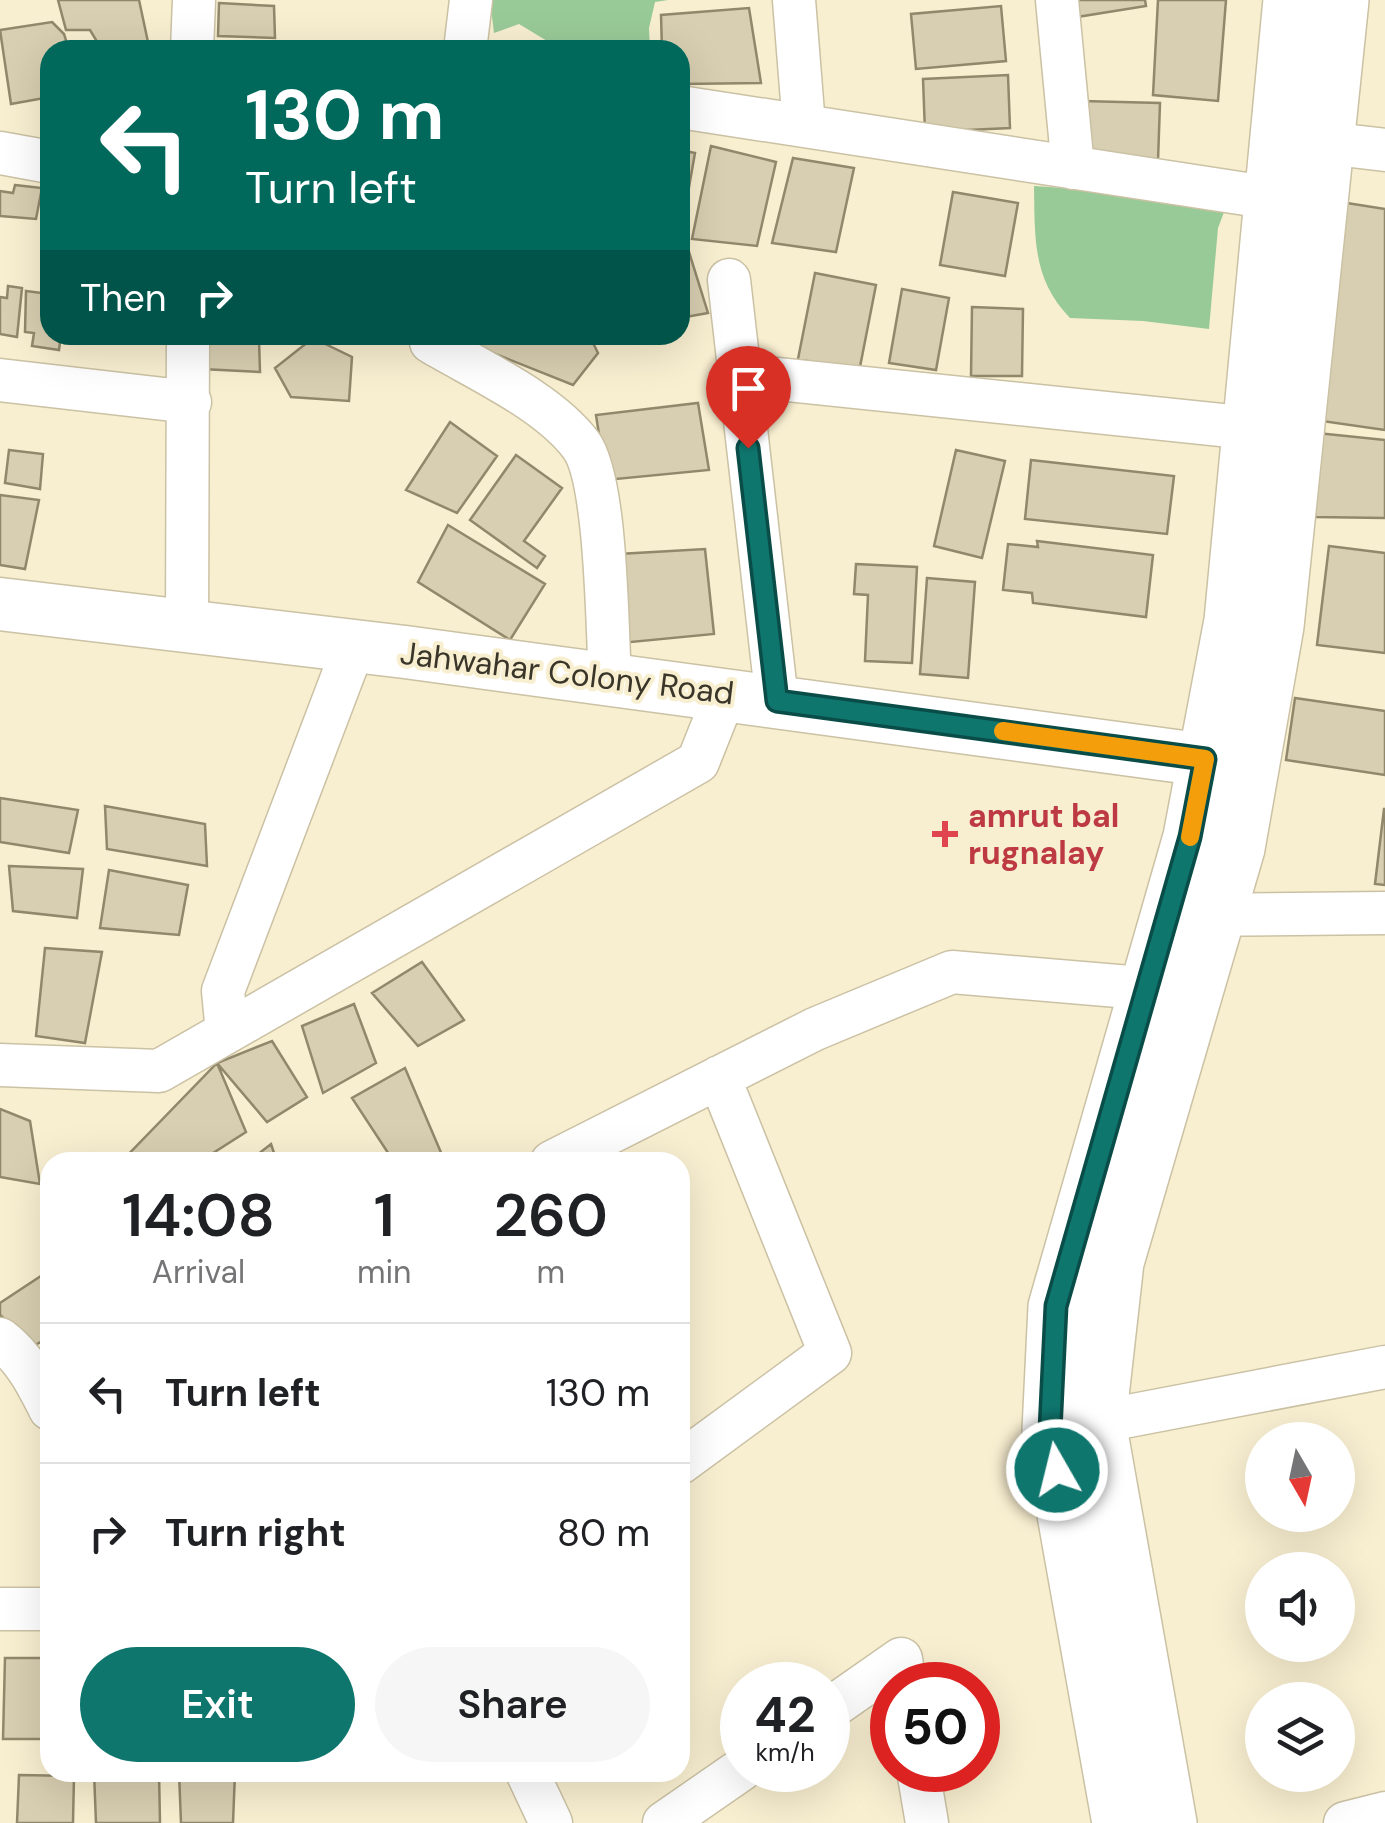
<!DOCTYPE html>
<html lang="en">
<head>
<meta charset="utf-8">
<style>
  :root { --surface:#fff; --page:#f6f6f6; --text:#202124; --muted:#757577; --line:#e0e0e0; --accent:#0f766e }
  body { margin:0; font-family:"DM Sans",sans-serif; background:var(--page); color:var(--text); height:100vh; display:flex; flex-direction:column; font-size:38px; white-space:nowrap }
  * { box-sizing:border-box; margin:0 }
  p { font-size:32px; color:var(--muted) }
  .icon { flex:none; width:55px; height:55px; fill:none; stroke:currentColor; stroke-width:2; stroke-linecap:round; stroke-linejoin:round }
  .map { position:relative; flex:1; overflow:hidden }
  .side { position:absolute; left:40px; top:1152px; width:650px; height:630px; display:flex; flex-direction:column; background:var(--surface); border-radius:30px; box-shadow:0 10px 40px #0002 }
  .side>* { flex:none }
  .guide { position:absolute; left:40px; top:40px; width:650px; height:305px; border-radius:30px; box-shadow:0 10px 40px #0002; background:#00695c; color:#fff; overflow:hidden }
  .needle { width:65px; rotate:171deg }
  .buttons { position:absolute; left:1245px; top:1422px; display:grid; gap:20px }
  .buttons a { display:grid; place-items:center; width:110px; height:110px; border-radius:50%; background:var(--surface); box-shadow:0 10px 40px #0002; font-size:50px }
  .speed { position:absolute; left:720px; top:1662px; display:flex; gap:20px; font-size:50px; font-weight:700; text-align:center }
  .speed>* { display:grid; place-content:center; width:130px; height:130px; border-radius:50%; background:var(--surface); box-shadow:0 10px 40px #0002; line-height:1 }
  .speed small { font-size:25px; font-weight:400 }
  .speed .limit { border:15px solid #d22; background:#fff; color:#111 }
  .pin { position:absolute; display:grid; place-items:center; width:85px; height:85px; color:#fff; margin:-102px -42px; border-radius:50% 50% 50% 0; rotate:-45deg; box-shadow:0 0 10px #0007 }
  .pin .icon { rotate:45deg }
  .me { position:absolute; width:110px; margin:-55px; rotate:352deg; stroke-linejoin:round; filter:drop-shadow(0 0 8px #0008) }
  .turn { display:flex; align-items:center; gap:35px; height:210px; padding:0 40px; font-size:45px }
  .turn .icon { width:130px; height:130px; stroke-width:2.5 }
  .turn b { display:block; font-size:70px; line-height:85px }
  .then { display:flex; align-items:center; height:95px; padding:0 40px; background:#0003; gap:20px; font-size:38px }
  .eta { display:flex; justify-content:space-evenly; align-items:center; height:170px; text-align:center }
  .eta b { font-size:60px; font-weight:600; line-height:70px }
  .button { display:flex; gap:20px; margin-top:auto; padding:20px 40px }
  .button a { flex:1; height:115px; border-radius:60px; background:var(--accent); color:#fff; font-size:40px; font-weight:600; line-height:115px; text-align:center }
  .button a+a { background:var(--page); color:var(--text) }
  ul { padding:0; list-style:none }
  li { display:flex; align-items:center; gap:30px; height:140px; padding:0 40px; border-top:2px solid var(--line) }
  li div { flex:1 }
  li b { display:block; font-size:38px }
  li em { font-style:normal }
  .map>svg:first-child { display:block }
  .green { fill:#98ca97 }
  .building { fill:#d8ceb1; stroke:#91886c; stroke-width:2.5 }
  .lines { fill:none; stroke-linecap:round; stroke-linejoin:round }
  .minor-casing { stroke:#cbc1a4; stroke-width:45 }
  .tertiary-casing { stroke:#cbc1a4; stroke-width:55 }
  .secondary-casing { stroke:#cbc1a4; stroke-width:58 }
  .minor { stroke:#fff; stroke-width:42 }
  .tertiary { stroke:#fff; stroke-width:52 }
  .secondary { stroke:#fff; stroke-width:55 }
  .route-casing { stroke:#0a4d48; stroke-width:25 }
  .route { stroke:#0f766e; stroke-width:18 }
  .slow { stroke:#f59e0b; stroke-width:18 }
  .health-dot { fill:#e0444e; stroke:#f8eed0; stroke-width:4 }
  .labels { text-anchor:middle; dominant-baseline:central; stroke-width:8; stroke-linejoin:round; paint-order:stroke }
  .street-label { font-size:32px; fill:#393529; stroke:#f8eed0 }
  .health-label { font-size:32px; font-weight:bold; fill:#be3a42; stroke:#f8eed0; text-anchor:start }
</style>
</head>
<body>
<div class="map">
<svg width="1385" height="1823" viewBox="0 0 1385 1823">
  <rect width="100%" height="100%" fill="#f8eed0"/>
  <path class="green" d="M490,0H668L655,2L649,28L650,50H562L519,24L494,33Z
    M1034,186L1229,199L1218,228L1209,329L1143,321L1070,318C1032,279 1035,237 1034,186Z"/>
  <path class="building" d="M58,0H139L148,42L132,50H102L90,30H66Z
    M1074,0H1145L1146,6L1077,17Z
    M1158,0H1226L1218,101L1153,95Z
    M219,3L274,6L275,38L218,36Z
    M1001,6L1006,61L916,69L911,14Z
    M749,8L761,83L680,84V50H662L661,15Z
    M52,22L64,34L69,50H50V97L11,104L0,30Z
    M219,45L275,47V50H219Z
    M1008,75L1010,128L925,132L923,79Z
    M1082,101L1160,103L1158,161L1087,158Z
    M711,146L776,162L757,246L692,239Z
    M680,150L695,153L683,221L680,220Z
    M793,158L854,168L836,252L772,243Z
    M15,185L42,188L36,219L0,216V191L13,193Z
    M953,192L1018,203L1005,276L940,265Z
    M1347,203L1385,209V430L1315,420Z
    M684,236L708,313L680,318V237Z
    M46,240H50V281L46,280Z
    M815,273L876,285L859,372L798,359Z
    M8,286L22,288L17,337L0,334V297L7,298Z
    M902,289L949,298L936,370L889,363Z
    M26,291L50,294V335H61L59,350L32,346L34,333L25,332Z
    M972,307L1023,309L1022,376H971Z
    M460,335H589L598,353L573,385L458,339Z
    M204,337L259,340L260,372L202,369Z
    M313,338L352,357L349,401L291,397L275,368Z
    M698,403L709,470L606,480L596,415Z
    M450,422L497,456L457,513L406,490Z
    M1317,433L1385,440V518L1315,517Z
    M9,450L43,454L40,489L5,483Z
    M956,450L1005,461L982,558L934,546Z
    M516,455L562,488L524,541L545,556L537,568L470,520Z
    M1031,460L1174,476L1167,534L1025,519Z
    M0,495L39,500L25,569L0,565Z
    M448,525L545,584L510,640L418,582Z
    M1037,541L1153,555L1146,617L1033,603L1032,593L1003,590L1008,544L1038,547Z
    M1329,546L1385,553V653L1317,645Z
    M705,549L714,634L621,643L619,554Z
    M856,564L917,567L912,663L865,661L868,595L854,594Z
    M927,578L975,582L968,678L920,674Z
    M1295,698L1385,711V775L1286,760Z
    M0,798L78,810L69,853L0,842Z
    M105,806L205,824L207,866L107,849Z
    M1384,809H1385V885L1375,884Z
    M9,866L83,869L77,918L13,911Z
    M109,870L188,885L179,935L100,928Z
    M45,948L102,952L85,1043L36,1036Z
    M422,962L464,1020L418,1046L372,993Z
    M354,1004L376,1063L323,1093L302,1026Z
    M272,1041L307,1097L267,1122L217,1063Z
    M217,1063L246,1132L199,1162H121Z
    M405,1068L445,1162H394L352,1098Z
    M0,1109L30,1121L40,1184L0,1177Z
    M271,1144L277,1162H248Z
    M50,1270V1337L35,1345L0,1315V1303Z
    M5,1658H50V1739H3Z
    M94,1772H159L160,1823H96Z
    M179,1772H235L233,1823H181Z
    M19,1775L74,1776L73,1823H17Z"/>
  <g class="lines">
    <g class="minor-casing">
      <path id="minor" d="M794,0L804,126
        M1057,0L1073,168
        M192,50L194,0
        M465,50L471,0
        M680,107L1272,198
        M1326,143L1385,150
        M0,153L50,162
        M729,280L777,701
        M432,335L431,342C478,370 548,401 581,445C607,480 607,630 610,679
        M740,375L1250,428
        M0,380L190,402
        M187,626L188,335
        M1191,915L1385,913
        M227,1032L223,991L354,646
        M0,1065L159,1071L698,762L725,694
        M552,1162L815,1029L952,972L1177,991
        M0,1339C24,1357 37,1383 50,1409
        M1071,1427L1385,1367
        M680,1463L830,1353L719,1077
        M0,1609H50
        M828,1710L901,1659L905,1685
        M918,1770L927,1823
        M527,1772L551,1823
        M664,1823L742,1769
        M1345,1823L1385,1813"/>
    </g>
    <g class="tertiary-casing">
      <path id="tertiary" d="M0,604L405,652L1250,766"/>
    </g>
    <g class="secondary-casing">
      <path id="secondary" d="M1120,1823L1050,1430L1056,1307L1191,837L1232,621L1291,0
        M1169,1823L1098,1422L1116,1262L1237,848L1276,626L1341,0"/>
    </g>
    <use href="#minor" class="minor"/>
    <use href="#tertiary" class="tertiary"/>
    <use href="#secondary" class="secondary"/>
  </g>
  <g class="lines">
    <g class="route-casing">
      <path id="route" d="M748,448L777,701L1205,759L1190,837L1056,1306L1050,1430L1057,1470"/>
    </g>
    <use href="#route" class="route"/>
    <path class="slow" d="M1003,731L1205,759L1190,837"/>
  </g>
  <path class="health-dot" d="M940 819h10v10h10v10h-10v10h-10v-10h-10v-10h10z"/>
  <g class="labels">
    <g class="street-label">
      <text transform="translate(567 673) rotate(7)">Jahwahar Colony Road</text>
    </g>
    <g class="health-label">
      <text x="968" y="816">amrut bal<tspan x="968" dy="37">rugnalay</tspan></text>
    </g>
  </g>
</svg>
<div class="buttons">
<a><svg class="needle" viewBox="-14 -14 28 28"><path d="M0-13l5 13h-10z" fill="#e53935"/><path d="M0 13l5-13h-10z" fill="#757577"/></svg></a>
<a><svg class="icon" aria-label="sound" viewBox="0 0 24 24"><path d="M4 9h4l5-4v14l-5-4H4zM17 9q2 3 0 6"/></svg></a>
<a><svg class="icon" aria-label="layers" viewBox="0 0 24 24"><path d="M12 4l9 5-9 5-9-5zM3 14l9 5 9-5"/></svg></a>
</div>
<div class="speed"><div>42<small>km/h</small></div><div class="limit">50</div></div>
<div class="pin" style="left:748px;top:448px;background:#d93025"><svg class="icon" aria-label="arrive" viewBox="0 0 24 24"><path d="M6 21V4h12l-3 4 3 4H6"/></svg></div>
<svg class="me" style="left:1057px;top:1470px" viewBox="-20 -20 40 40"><circle r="17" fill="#0f766e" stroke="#fff" stroke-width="3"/><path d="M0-11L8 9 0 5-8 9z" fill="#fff"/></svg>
<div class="guide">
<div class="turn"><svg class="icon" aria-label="left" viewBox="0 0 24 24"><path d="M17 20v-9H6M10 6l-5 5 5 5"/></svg><div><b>130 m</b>Turn left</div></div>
<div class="then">Then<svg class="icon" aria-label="right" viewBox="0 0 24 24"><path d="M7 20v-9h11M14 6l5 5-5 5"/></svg></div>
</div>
<section class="side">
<div class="eta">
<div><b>14:08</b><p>Arrival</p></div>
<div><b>1</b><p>min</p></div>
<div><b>260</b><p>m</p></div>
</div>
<ul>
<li><svg class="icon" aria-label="left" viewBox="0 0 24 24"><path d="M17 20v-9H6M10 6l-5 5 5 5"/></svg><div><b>Turn left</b></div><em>130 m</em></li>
<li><svg class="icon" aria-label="right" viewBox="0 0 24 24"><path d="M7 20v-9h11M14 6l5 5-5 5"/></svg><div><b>Turn right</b></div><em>80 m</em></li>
</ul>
<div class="button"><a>Exit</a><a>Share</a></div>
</section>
</div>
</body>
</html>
